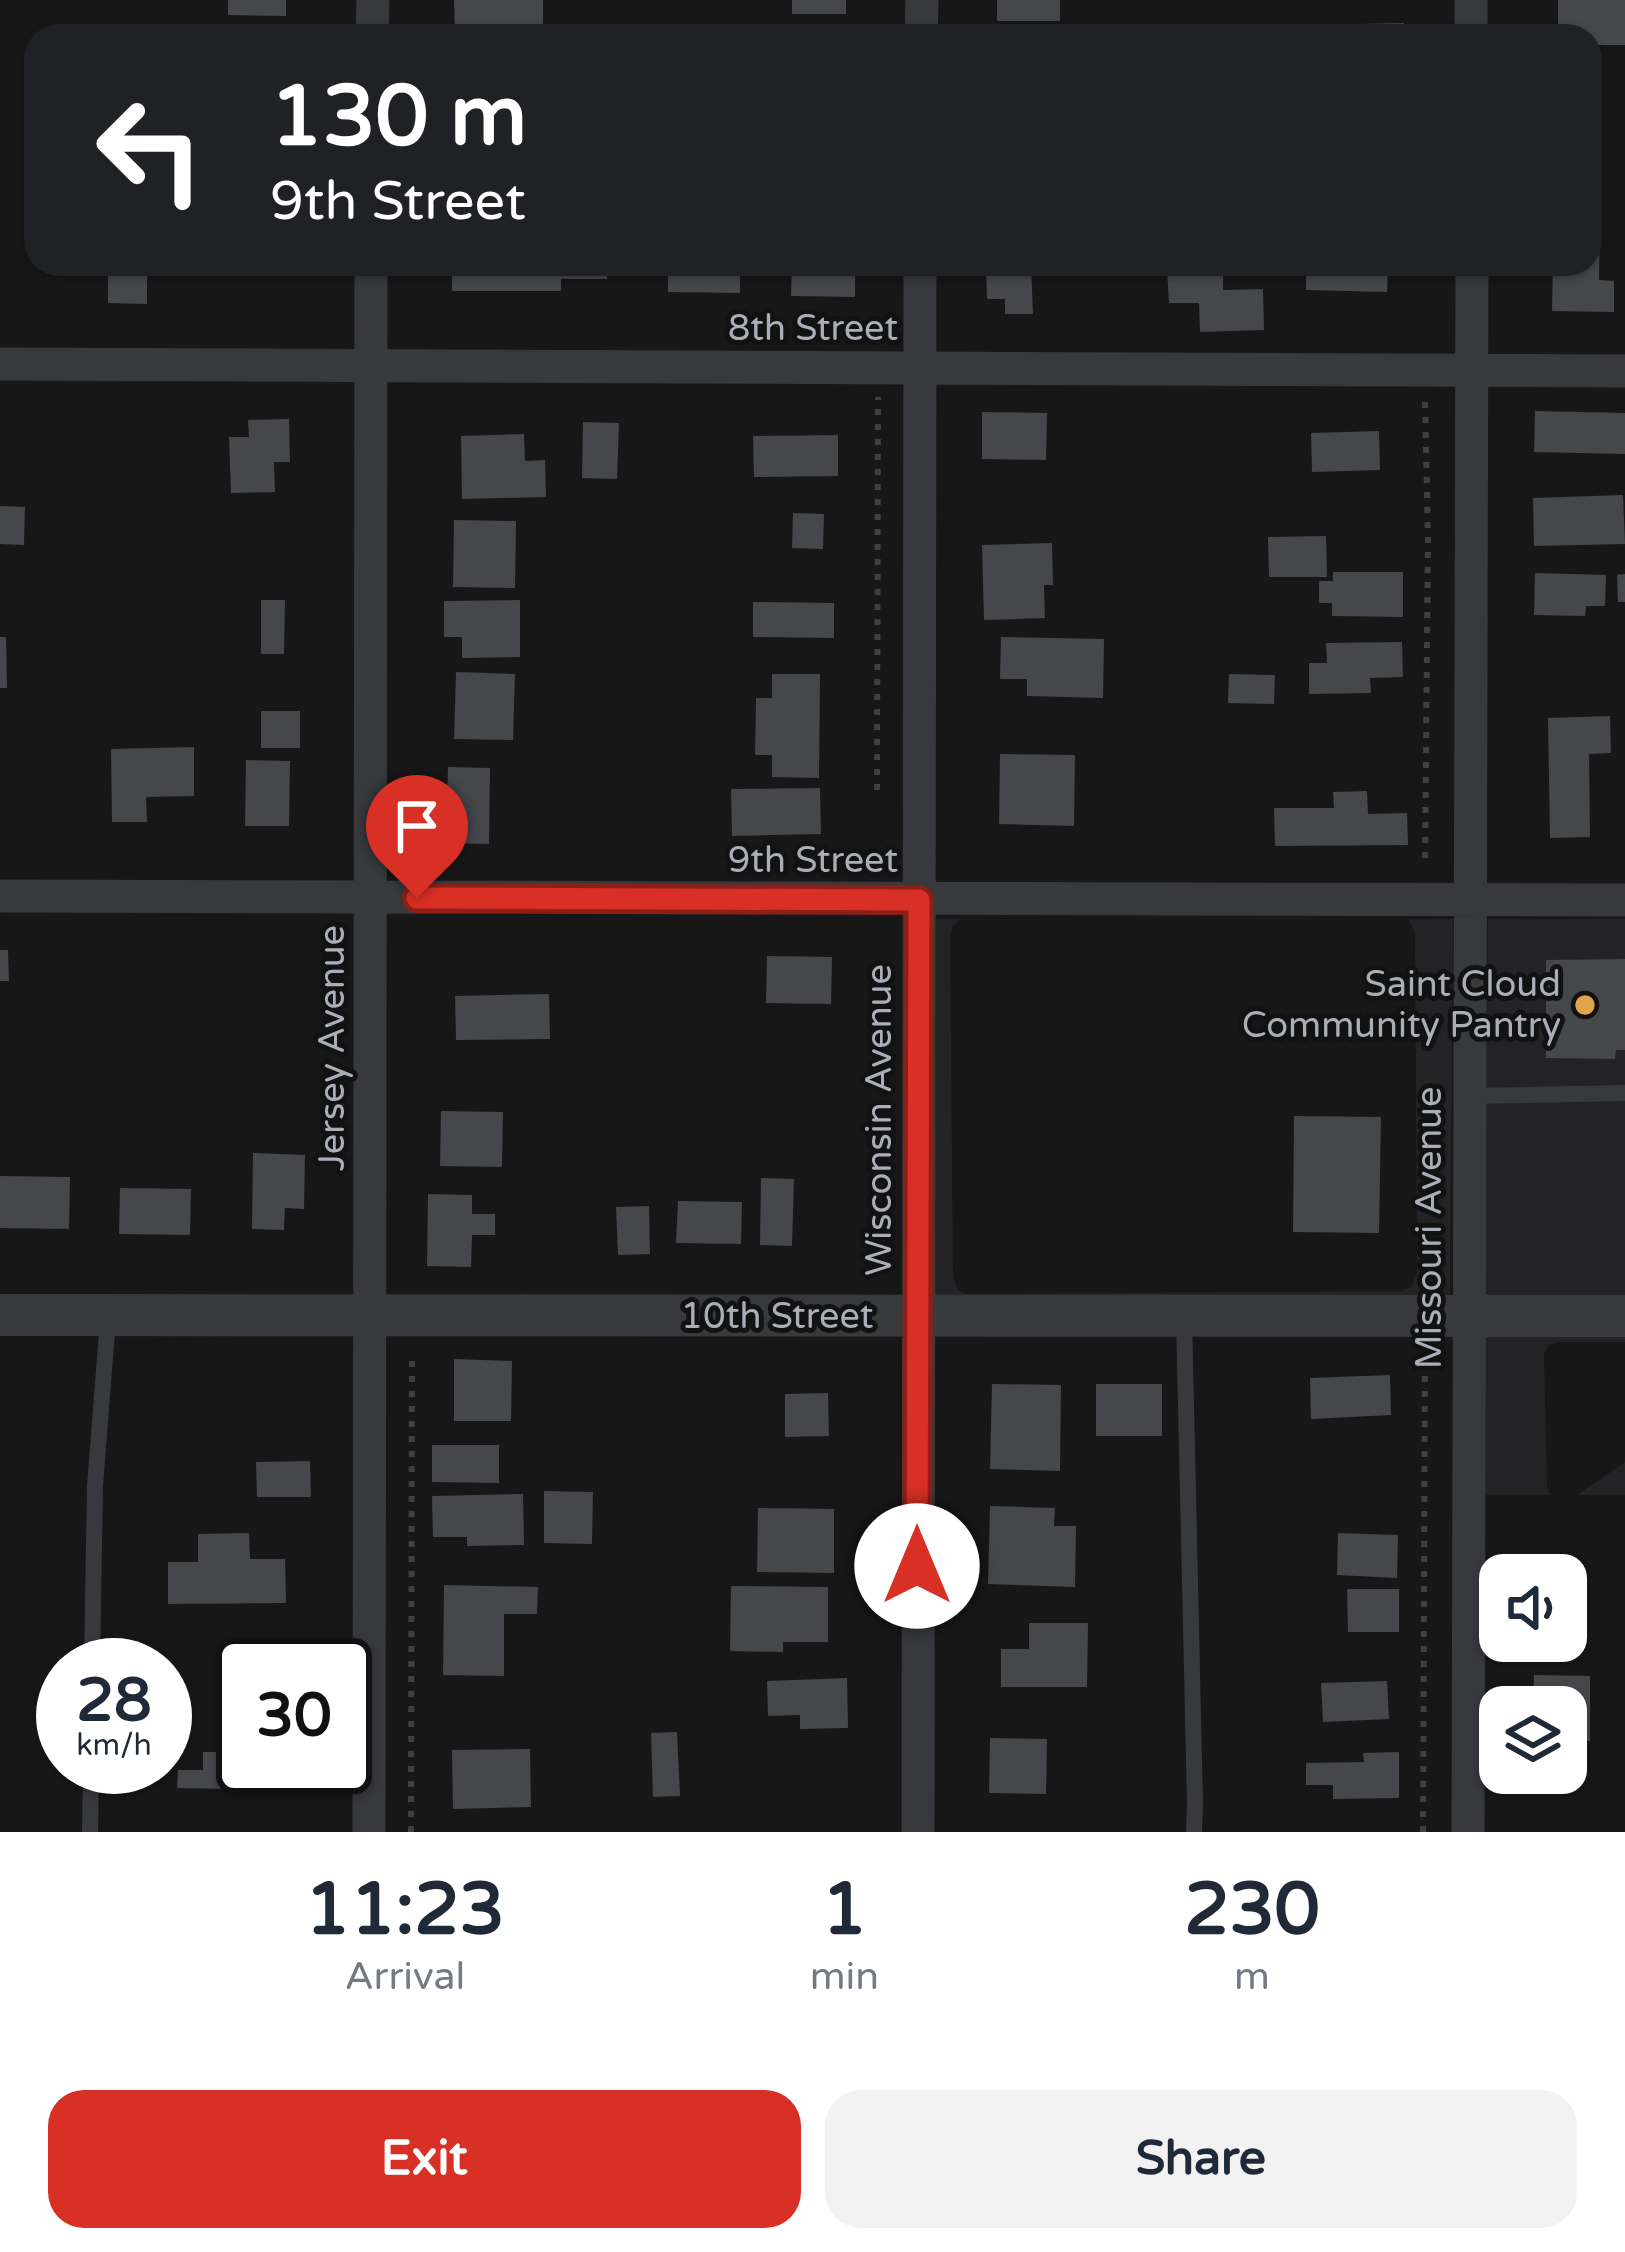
<!DOCTYPE html>
<html lang="en">
<head>
<meta charset="utf-8">
<style>
  :root { --surface:#fff; --page:#f2f2f3; --text:#1f2937; --muted:#747a83; --accent:#d93025 }
  body { margin:0; font-family:"Varela Round",sans-serif; background:var(--page); color:var(--text); height:100vh; display:flex; flex-direction:column; font-size:45px; white-space:nowrap }
  * { box-sizing:border-box; margin:0 }
  p { font-size:39px; color:var(--muted) }
  .icon { flex:none; width:66px; height:66px; fill:none; stroke:currentColor; stroke-width:2; stroke-linecap:round; stroke-linejoin:round }
  .map { position:relative; height:1832px; overflow:hidden }
  .sheet { display:flex; flex-direction:column; background:var(--surface); flex:1 }
  .sheet>* { flex:none }
  .guide { position:absolute; left:24px; top:24px; width:1578px; height:252px; border-radius:36px; box-shadow:0 3px 9px #0004; background:#202124; color:#fff; overflow:hidden }
  .tools { position:absolute; left:1479px; top:1554px; display:grid; gap:24px }
  .tools a { display:grid; place-items:center; width:108px; height:108px; border-radius:24px; background:var(--surface); box-shadow:0 3px 9px #0004; font-size:60px }
  .speed { position:absolute; left:36px; top:1638px; display:flex; gap:24px; font-size:60px; font-weight:700; text-align:center }
  .speed>* { display:grid; place-content:center; width:156px; height:156px; border-radius:50%; background:var(--surface); box-shadow:0 3px 9px #0004; line-height:1 }
  .speed small { font-size:30px; font-weight:400 }
  .speed .limit { border:6px solid #111; border-radius:18px; background:#fff; color:#111 }
  .pin { position:absolute; display:grid; place-items:center; width:102px; height:102px; color:#fff; margin:-123px -51px; border-radius:50% 50% 50% 0; rotate:-45deg; box-shadow:0 0 12px #0007 }
  .pin .icon { rotate:45deg }
  .me { position:absolute; width:132px; margin:-66px; rotate:0deg; stroke-linejoin:round; filter:drop-shadow(0 0 9px #0008) }
  .turn { display:flex; align-items:center; gap:42px; height:252px; padding:0 48px; font-size:54px }
  .turn .icon { width:156px; height:156px; stroke-width:2.5 }
  .turn b { display:block; font-size:84px; line-height:102px }
  .eta { display:flex; justify-content:space-evenly; align-items:center; height:204px; text-align:center }
  .eta b { font-size:72px; font-weight:800; line-height:84px }
  .cta { display:flex; gap:24px; margin-top:auto; padding:24px 48px }
  .cta a { flex:1; height:138px; border-radius:36px; background:var(--accent); color:#fff; font-size:48px; font-weight:800; line-height:138px; text-align:center }
  .cta a+a { background:var(--page); color:var(--text) }
  .map>svg:first-child { display:block }
  .built { fill:#232325 }
  .building { fill:#46474b }
  .lines { fill:none; stroke-linecap:round; stroke-linejoin:round }
  .path { stroke:#3e4044; stroke-width:6; stroke-dasharray:6 9; stroke-linecap:butt }
  .service { stroke:#38393d; stroke-width:16 }
  .minor { stroke:#38393d; stroke-width:33 }
  .tertiary { stroke:#38393d; stroke-width:42 }
  .route-casing { stroke:#8d1f18; stroke-width:30 }
  .route { stroke:#d93025; stroke-width:21 }
  .poi-dot { fill:#dfa548; stroke:#121213; stroke-width:4.5 }
  .labels { text-anchor:middle; dominant-baseline:central; stroke-width:10; stroke-linejoin:round; paint-order:stroke }
  .street-label { font-size:36px; fill:#aaafb7; stroke:#121213 }
  .poi-label { font-size:36px; fill:#aaafb7; stroke:#121213; text-anchor:end }
</style>
</head>
<body>
<div class="map">
<svg width="1625" height="1832" viewBox="0 0 1625 1832">
  <rect width="100%" height="100%" fill="#171718"/>
  <path class="built" d="M936,919H1014L960,920L953,926L950,936L953,1277L958,1290L967,1294L1402,1291L1411,1287L1417,1273L1415,933L1408,919H1453L1450,1296L934,1297Z
    M1488,919H1625V1296H1484Z
    M1484,1335H1625V1342H1558L1549,1345L1544,1354L1547,1486L1550,1495H1484Z
    M1625,1462V1495H1577Z"/>
  <path class="building" d="M228,0H286V16L228,15Z
    M454,0H543V29L455,31Z
    M792,0H846V14H792Z
    M997,0H1060V21H997Z
    M1558,0H1625V45H1590V36H1558Z
    M1404,23V36H1359L1358,24Z
    M775,31L815,32V36H774Z
    M1590,201H1600L1599,280L1614,281V312L1552,311L1553,264H1590Z
    M108,264H147V304L108,303Z
    M452,264H607V279H561V291H452Z
    M668,264H740V293L668,292Z
    M792,264H855V297L791,296Z
    M986,264H1031L1033,314H1005V299H987Z
    M1306,264H1388L1387,292L1306,290Z
    M1223,266V290L1263,289L1264,330L1200,332L1199,303H1169L1167,268Z
    M1535,411L1625,413V454L1534,452Z
    M982,412L1047,413L1046,460L982,459Z
    M289,419L290,462H274L275,492L231,493L229,437H249L248,420Z
    M583,422L619,423L617,479L582,478Z
    M1379,431L1380,470L1312,472L1311,433Z
    M524,434L525,461L545,460L546,497L462,499L461,436Z
    M838,435V476L754,477L753,436Z
    M1623,495L1625,544L1534,546L1533,498Z
    M0,506L25,507L24,545L0,544Z
    M793,513L824,514L823,549L792,548Z
    M454,520L516,521L515,588L453,587Z
    M1326,536L1327,577H1269L1268,537Z
    M1052,543L1053,585H1044L1045,618L984,620L982,545Z
    M1333,572H1403V617L1332,616V603H1319V581H1333Z
    M1535,573L1606,575L1605,606H1586L1585,616L1534,615Z
    M1625,574V602H1618L1617,575Z
    M261,600H285L284,654H261Z
    M520,600V657L462,658V637H444V601Z
    M753,602L834,603V638L753,637Z
    M0,637H6L7,688H0Z
    M1001,637L1104,639L1103,698L1027,696V679H1000Z
    M1402,642L1403,677L1370,678L1371,693L1309,694V663H1327L1326,643Z
    M456,672L515,674L513,740L454,739Z
    M772,674H820L819,778L772,777V755H755L756,698H772Z
    M1229,674L1275,675L1274,704L1228,703Z
    M261,711H300V748H261Z
    M1610,716L1611,753L1589,754L1590,837L1550,838L1548,718Z
    M194,747V796L146,797L147,822H112L111,749Z
    M1000,754L1075,755L1074,826L999,824Z
    M246,760L290,761L289,826H245Z
    M448,767L490,768L489,844L446,843Z
    M820,788L821,834L732,836L731,789Z
    M1367,791L1368,814L1407,813L1408,845L1275,846L1274,808H1334L1333,792Z
    M0,950H8L9,981H0Z
    M767,956L832,957L831,1004L766,1003Z
    M1625,959V1050H1616L1615,1059L1546,1058V960Z
    M549,994L550,1039L456,1040L455,996Z
    M441,1111L503,1112L502,1167L440,1166Z
    M1294,1116L1381,1117L1379,1233L1293,1232Z
    M253,1153L305,1155L304,1209L285,1208L284,1230L252,1229Z
    M0,1176L70,1177L69,1229L0,1228Z
    M761,1178L794,1179L792,1246L760,1245Z
    M120,1188L191,1189L190,1235L119,1234Z
    M428,1194L472,1195V1214H495V1235H472L471,1267L427,1266Z
    M678,1201L742,1202L741,1244L676,1243Z
    M649,1206L650,1254L618,1255L616,1207Z
    M454,1359L512,1361L511,1421H454Z
    M1390,1375L1391,1415L1311,1419L1310,1378Z
    M992,1384L1061,1385L1060,1471L990,1469Z
    M1096,1384H1162V1436H1096Z
    M828,1393L829,1436L785,1437V1394Z
    M432,1445H499V1483L432,1482Z
    M310,1461L311,1497H257L256,1462Z
    M544,1491L593,1492L592,1544L544,1543Z
    M523,1494L524,1545L467,1546V1537H433L432,1496Z
    M990,1506L1055,1508L1054,1526H1076L1075,1587L988,1584Z
    M758,1508L834,1509V1573L757,1572Z
    M249,1533L250,1559H285L286,1603L168,1604V1562H198V1534Z
    M1338,1533L1398,1535L1397,1578L1337,1575Z
    M444,1585L538,1587L537,1614H504V1676L443,1675Z
    M731,1586L828,1587V1642H783V1652L730,1651Z
    M1347,1589H1399V1632H1348Z
    M1029,1623H1088L1087,1687H1001V1649H1029Z
    M1534,1675L1590,1676V1741L1566,1740V1707H1533Z
    M847,1678L848,1728L800,1729V1715L768,1716L767,1681Z
    M1387,1681L1389,1719L1323,1722L1321,1683Z
    M677,1732L680,1796L653,1797L651,1733Z
    M990,1738L1047,1739L1046,1794L989,1793Z
    M530,1749L531,1807L453,1809L452,1750Z
    M203,1752H243V1767H278L277,1790L177,1788L178,1770H203Z
    M1399,1752V1798L1333,1799V1785H1306V1763L1364,1762L1363,1753Z"/>
  <g class="lines">
    <path class="path" d="M1425,402L1428,538L1425,867
      M877,790L878,397
      M411,1832L412,1353
      M1423,1832L1425,1353"/>
    <path class="service" d="M1469,1096L1625,1093
      M1184,1317L1195,1804L1194,1832
      M92,1665L95,1486L108,1319
      M90,1832L91,1767"/>
    <path class="minor" d="M1471,0V36
      M372,36L373,0
      M921,36L922,0
      M0,364L1625,371
      M0,896L1625,900
      M369,1832L371,264
      M918,1832L920,264
      M1468,1832L1472,264"/>
    <path class="tertiary" d="M0,1315L1625,1316"/>
  </g>
  <g class="lines">
    <g class="route-casing">
      <path id="route" d="M417,898L919,900L917,1566"/>
    </g>
    <use href="#route" class="route"/>
  </g>
  <circle class="poi-dot" cx="1585" cy="1005" r="12"/>
  <g class="labels">
    <g class="street-label">
      <text x="813" y="328">8th Street</text>
      <text x="813" y="860">9th Street</text>
      <text transform="translate(332 1048) rotate(-90)">Jersey Avenue</text>
      <text transform="translate(879 1120) rotate(-90)">Wisconsin Avenue</text>
      <text transform="translate(1429 1228) rotate(-90)">Missouri Avenue</text>
      <text x="777" y="1316">10th Street</text>
    </g>
    <g class="poi-label">
      <text x="1561" y="984">Saint Cloud<tspan x="1561" dy="41">Community Pantry</tspan></text>
    </g>
  </g>
</svg>
<div class="tools">
<a><svg class="icon" aria-label="sound" viewBox="0 0 24 24"><path d="M4 9h4l5-4v14l-5-4H4zM17 9q2 3 0 6"/></svg></a>
<a><svg class="icon" aria-label="layers" viewBox="0 0 24 24"><path d="M12 4l9 5-9 5-9-5zM3 14l9 5 9-5"/></svg></a>
</div>
<div class="speed"><div>28<small>km/h</small></div><div class="limit">30</div></div>
<div class="pin" style="left:417px;top:898px;background:#d93025"><svg class="icon" aria-label="arrive" viewBox="0 0 24 24"><path d="M6 21V4h12l-3 4 3 4H6"/></svg></div>
<svg class="me" style="left:917px;top:1566px" viewBox="-20 -20 40 40"><circle r="19" fill="#fff"/><path d="M0-13L10 11 0 6-10 11z" fill="#d93025"/></svg>
<div class="guide">
<div class="turn"><svg class="icon" aria-label="left" viewBox="0 0 24 24"><path d="M17 20v-9H6M10 6l-5 5 5 5"/></svg><div><b>130 m</b>9th Street</div></div>
</div>
</div>
<section class="sheet">
<div class="eta">
<div><b>11:23</b><p>Arrival</p></div>
<div><b>1</b><p>min</p></div>
<div><b>230</b><p>m</p></div>
</div>
<div class="cta"><a>Exit</a><a>Share</a></div>
</section>
</body>
</html>
